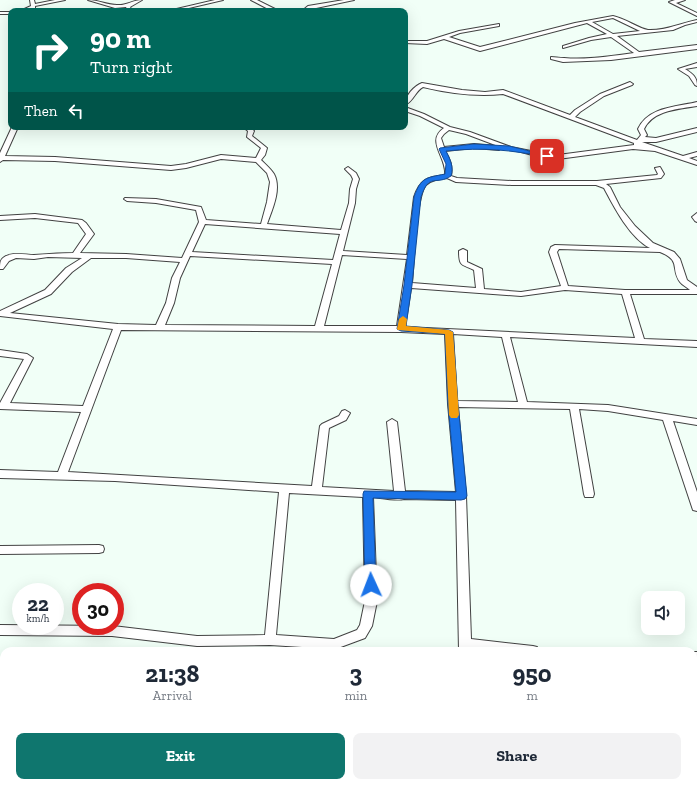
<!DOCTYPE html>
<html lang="en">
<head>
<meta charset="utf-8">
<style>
  :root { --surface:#fff; --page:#f2f2f3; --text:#1f2937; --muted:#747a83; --accent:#0f766e }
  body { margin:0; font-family:"Zilla Slab",serif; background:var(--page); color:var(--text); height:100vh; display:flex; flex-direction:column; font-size:15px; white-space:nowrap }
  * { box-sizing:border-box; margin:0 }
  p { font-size:13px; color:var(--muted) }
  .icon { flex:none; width:22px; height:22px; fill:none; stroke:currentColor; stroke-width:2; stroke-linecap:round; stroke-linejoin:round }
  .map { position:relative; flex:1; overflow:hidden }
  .side { position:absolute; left:0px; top:647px; width:697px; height:140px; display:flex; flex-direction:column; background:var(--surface); border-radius:12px 12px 0 0; box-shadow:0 4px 16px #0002 }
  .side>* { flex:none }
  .guide { position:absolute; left:8px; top:8px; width:400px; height:122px; border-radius:8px; box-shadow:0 4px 16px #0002; background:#00695c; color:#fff; overflow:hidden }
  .tools { position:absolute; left:641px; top:591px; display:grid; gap:8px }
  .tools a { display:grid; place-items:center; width:44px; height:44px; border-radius:8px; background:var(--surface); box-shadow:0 4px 16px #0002; font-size:20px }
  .speed { position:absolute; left:12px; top:583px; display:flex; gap:8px; font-size:20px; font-weight:700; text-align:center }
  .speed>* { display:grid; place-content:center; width:52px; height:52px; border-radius:50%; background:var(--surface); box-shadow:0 4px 16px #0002; line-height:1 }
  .speed small { font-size:10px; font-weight:400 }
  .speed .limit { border:6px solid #d22; background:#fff; color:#111 }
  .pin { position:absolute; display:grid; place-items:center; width:34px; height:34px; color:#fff; margin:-17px; border-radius:8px; box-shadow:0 2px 6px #0006 }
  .me { position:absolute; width:44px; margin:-22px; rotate:358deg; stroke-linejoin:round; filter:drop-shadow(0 0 3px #0008) }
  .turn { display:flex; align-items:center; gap:14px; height:84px; padding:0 16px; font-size:18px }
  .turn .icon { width:52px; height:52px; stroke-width:2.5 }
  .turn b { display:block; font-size:28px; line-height:34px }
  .then { display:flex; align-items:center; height:38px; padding:0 16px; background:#0003; gap:8px; font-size:15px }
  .eta { display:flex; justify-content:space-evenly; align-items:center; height:68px; text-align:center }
  .eta b { font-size:24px; font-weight:700; line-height:28px }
  .primary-button { display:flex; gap:8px; margin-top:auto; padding:8px 16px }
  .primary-button a { flex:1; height:46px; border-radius:8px; background:var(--accent); color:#fff; font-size:16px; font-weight:700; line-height:46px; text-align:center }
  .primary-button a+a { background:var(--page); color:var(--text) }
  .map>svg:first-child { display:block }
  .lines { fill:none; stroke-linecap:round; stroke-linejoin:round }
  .minor-casing { stroke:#424242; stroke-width:2 }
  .minor { fill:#fff; fill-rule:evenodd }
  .route { fill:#1a73e8; stroke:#114b97 }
  .slow { fill:#f59e0b }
</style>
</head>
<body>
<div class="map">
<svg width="697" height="787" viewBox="0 0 697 787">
  <rect width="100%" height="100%" fill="#f1fff7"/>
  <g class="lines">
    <g class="minor-casing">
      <path id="minor" d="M30,0H34L35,4L55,0H65L35,6V8L26,11H20L31,6Z
        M88,0C98,0 107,5 117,5C126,6 133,0 142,0L130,7L132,11H128L126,7L115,8Z
        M215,0H223L176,11H168Z
        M251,0H257L275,9L299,10L301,11H272Z
        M344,0H354L302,11L308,6Z
        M675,0H685L676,3L697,13V16L669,2Z
        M0,12H11V14H0Z
        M613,16C624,18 640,29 648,30C665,31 681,23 697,20V22L685,25L673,30L617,36L639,52L697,45V49L611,60L563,62L551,59V57C555,57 559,58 564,58C587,60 611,56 634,53L611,37L591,40L563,48V46L589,38L607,34L587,23L480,51L444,39L427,44L405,43V41H427L459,31L499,24V26L460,33L449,37L480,47L575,23ZM613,18L640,31L613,34L592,22Z
        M697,63V67L685,69C693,74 697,77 697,86L695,85L689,76L678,69Z
        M630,82L633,84L632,85L604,96L580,112L575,117L637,140L641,135L638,129C648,107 676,107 697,102V106C679,109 653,110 644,129L647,135L645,137L656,138L697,128V132L656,142H642L683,156L697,152V156L689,158L697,161V165L655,151L633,149L558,159L536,156L502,147L499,150L474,148L445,151C450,159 453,166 451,176L457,178L512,181H597L657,175L658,174L655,168L660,167L664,174L661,178L606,184L610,187L620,207L635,226L653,243L674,252L680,259L687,280L697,287V294H630L644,339L697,341V347L510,337L527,402L608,405L697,419V425L673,421L697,492V511L693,510L663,420L608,411L579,409L594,494L593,497H585L584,494L570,409L458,407L466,496L471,639L533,646L537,647L539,651L471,650V651H459L456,500L404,499C397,501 381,498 373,497L377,601L372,626L365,638L338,648L334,649L270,645L197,646L112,636L0,635V625L113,626L197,636L265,635L279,492L115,481L0,478V470L58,472L81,412L0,409V403L24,359L0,356V350L27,354L33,358L10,403L83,406L113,329L0,316V311L45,290L66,268L82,258L48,257L34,259L16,258L9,261L3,269H0C0,265 0,260 3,258C12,251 25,255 34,255C47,254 60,253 73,253L86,234L78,223L35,218L0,220V216L35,214L82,220L86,223L94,234L80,253L126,254L182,258L199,222L196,210L156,203L127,201L124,199L125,198L156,199L201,207L206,220L261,224L267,202L270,182L267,173L256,162L221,159L186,168L171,170L55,161L3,160L0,162V153L12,127H18L5,156L55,157L171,166L186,164L221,155L256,158L261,148L247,137L248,131L243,127H250L254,131L252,136L267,148L265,155L261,160C266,165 271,169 274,174C282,189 272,210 267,224L341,230L349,203L350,189L353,179L351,175L345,169L348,167L356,173L359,179L356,189L355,203L343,251L407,255L414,197C420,179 427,177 445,175C447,157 425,141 444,128L420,116L405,111V107L424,114L450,127L470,132L511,147L536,152L558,155L634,145V143L503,94C476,97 448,93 423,87C415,91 414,101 405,105C405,96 414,86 422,83L462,90L485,92L503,90L570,115L575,110L600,94ZM449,130L466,134L498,146L474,144L444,147L441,138L444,134ZM447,178L456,182L512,185H596L604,188C614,207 630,238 650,248L555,245L551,247L549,252L561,286L521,292L484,289L482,269L467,262V251L463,249L459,251C459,267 462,264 474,270L476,288L412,283C414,265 416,196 426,185C431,180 439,179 447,178ZM205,224L340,234L333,260L192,252ZM559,249L660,252C682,261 670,268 680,282C682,285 687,287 690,290H625L568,286L557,252ZM342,255L407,259L397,326H324ZM190,256L332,264L315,326L165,325L174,303L180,278ZM91,258H126L180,262L172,278L166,303L156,325L118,324L10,313L51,294L72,272ZM411,288L521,296L565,290L622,294L635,338L405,327ZM121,330L401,332L445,334L448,404L456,492L405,491L397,422L392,419L387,422L394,491L322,487L329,428L346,420L350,413L345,410L342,411L339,416L322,424L320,426L312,486L68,472ZM453,334L502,337L518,402L457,401ZM289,493L363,497L365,601L360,625L357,630L334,639L276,635Z
        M697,213V222L695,221L692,217Z
        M99,545L103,546L104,549L103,552L99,553L0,554V546Z
        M693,652H697V662H693Z
        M164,783H178L177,787H163Z
        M279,783H293V787H279Z
        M400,783H414L413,787H399Z
        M613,783H627V787H613Z"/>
    </g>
    <use href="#minor" class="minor"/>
  </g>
  <path class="route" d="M474,144L509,146L550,156L547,157C510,150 484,147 446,151C450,159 454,167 451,176C436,186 429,172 421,197L412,285L406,326L449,330L453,332L458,404L467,496L465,499L461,500L373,498L376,585L375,589L371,590L367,589L365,585L363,494L364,491L456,492L448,404L445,334L401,331L397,329L404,285L414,197C421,177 426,178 445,174L446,164L439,149L440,148Z"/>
  <path class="slow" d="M403,316L407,319L406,326L449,330L453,332L459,415L457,418H451L449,415L445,334L398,330L397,329L399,319Z"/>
</svg>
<div class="tools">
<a><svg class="icon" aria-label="sound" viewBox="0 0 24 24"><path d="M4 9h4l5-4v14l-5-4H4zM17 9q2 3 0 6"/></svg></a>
</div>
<div class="speed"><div>22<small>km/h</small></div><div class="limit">30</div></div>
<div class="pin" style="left:547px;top:156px;background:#d93025"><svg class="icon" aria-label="arrive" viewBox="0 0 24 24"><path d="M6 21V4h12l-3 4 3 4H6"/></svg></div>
<svg class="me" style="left:371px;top:585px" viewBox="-20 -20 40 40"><circle r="19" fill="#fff"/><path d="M0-13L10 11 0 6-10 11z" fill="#1a73e8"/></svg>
<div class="guide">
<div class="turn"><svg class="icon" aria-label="right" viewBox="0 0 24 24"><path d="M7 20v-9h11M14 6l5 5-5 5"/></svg><div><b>90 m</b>Turn right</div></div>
<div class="then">Then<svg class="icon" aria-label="left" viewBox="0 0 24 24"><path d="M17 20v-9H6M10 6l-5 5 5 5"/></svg></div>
</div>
<section class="side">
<div class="eta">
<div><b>21:38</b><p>Arrival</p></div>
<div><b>3</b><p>min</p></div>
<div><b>950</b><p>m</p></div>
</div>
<div class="primary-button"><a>Exit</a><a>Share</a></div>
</section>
</div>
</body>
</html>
